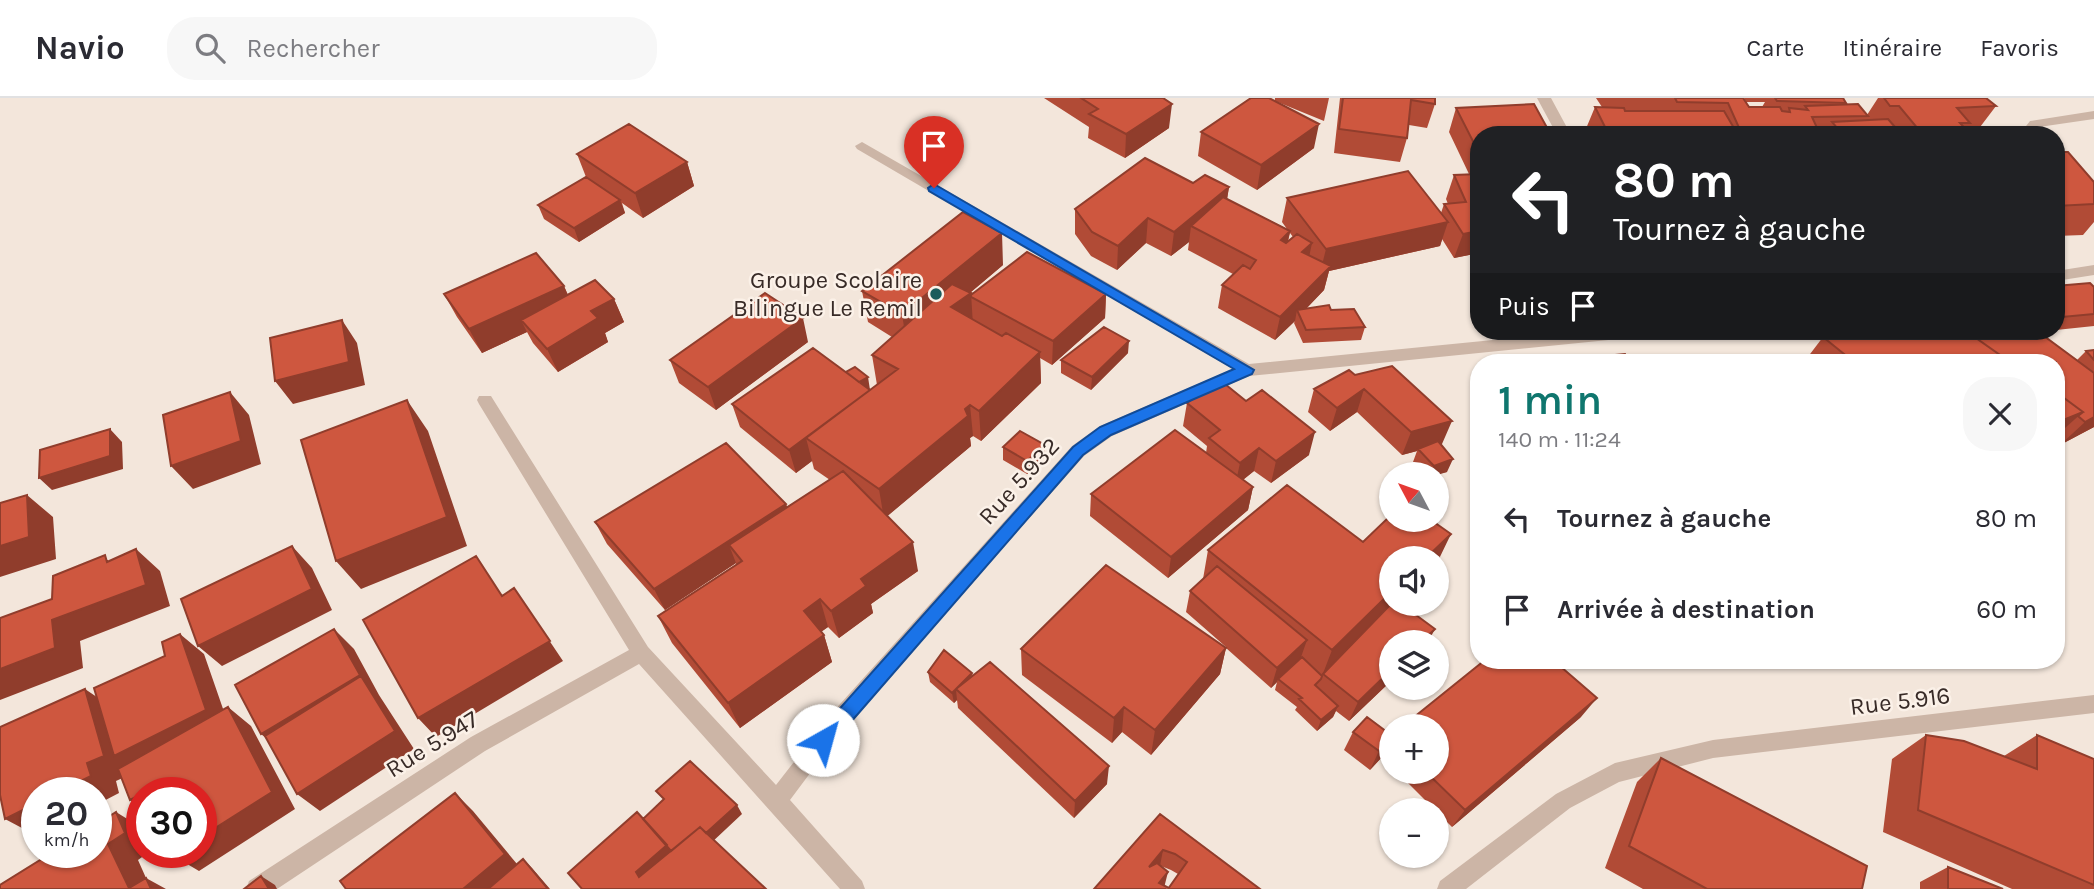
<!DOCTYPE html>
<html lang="fr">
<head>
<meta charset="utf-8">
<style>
  :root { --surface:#fff; --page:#f7f7f7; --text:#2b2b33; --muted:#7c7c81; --line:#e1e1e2; --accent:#0f766e }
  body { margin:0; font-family:Karla,sans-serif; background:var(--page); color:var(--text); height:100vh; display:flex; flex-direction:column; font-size:26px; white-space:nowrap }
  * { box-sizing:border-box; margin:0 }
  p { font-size:23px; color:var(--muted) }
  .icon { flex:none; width:38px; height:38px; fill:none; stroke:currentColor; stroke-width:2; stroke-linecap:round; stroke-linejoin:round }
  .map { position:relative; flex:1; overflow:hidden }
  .panel { position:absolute; left:1470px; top:256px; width:595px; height:315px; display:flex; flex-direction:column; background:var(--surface); border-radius:28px; box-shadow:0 2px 5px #0004 }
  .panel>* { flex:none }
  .hud { position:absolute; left:1470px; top:28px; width:595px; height:214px; border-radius:28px; box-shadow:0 2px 5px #0004; background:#202124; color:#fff; overflow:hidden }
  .needle { width:46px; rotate:311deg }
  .tools { position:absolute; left:1379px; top:364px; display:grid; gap:14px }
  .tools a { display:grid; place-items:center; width:70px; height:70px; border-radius:50%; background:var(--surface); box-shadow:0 2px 5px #0004; font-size:35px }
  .speed { position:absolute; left:21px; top:679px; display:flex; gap:14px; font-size:35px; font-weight:700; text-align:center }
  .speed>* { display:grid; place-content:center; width:91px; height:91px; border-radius:50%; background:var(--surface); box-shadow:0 2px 5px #0004; line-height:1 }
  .speed small { font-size:18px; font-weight:400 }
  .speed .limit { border:10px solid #d22; background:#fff; color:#111 }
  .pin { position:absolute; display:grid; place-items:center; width:60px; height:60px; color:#fff; margin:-72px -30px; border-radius:50% 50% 50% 0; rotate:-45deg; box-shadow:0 0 7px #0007 }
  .pin .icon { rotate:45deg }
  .me { position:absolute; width:77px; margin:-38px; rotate:38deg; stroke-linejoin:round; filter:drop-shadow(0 0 5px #0008) }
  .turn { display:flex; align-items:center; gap:24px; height:147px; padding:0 28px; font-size:32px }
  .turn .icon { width:91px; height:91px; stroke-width:2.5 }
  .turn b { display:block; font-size:49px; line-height:60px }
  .then { display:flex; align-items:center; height:66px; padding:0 28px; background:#0003; gap:14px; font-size:26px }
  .round { display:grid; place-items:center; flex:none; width:74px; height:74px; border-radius:28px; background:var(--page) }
  .overview { display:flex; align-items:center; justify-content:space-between; height:119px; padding:0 28px }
  h1 { font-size:42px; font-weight:600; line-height:52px; color:var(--accent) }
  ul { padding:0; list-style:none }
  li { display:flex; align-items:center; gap:21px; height:91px; padding:0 28px }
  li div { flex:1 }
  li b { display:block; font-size:26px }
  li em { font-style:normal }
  header { display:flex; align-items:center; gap:42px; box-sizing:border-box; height:98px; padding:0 35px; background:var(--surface); border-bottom:2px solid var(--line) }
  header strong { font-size:33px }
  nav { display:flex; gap:38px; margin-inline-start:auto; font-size:24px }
  .search { width:490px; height:63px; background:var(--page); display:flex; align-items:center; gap:18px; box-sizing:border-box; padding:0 24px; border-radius:28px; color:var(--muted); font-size:26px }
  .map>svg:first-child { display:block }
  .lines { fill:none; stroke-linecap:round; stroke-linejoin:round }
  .minor { fill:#ccb5a6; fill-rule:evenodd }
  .wall { fill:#b14b36; fill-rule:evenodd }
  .shaded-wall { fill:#903d2c }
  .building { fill:#ce573f; stroke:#903d2c; stroke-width:2 }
  .route { fill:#1a73e8; stroke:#114b97; stroke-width:2 }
  .poi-dot { fill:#1a5c5c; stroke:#fbf1e8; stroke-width:2.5 }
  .labels { text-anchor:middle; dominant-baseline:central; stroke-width:5; stroke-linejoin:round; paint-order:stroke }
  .poi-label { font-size:24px; fill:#382b27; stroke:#fbf1e8; text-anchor:end }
  .street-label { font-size:24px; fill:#382b27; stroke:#fbf1e8 }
</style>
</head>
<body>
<header>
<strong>Navio</strong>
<div class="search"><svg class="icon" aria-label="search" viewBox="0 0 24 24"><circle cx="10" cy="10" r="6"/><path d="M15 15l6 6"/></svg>Rechercher</div>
<nav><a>Carte</a><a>Itinéraire</a><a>Favoris</a></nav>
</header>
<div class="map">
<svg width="2094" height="791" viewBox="0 0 2094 791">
  <rect width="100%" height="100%" fill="#f3e6db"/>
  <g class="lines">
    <path class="minor" d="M1537,0H1551L1571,37H1557Z
      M2094,13V21L2039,29L2033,37H2019L2030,23Z
      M862,44L1249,266L1584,233H1646L1638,239L1249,278L1112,338L1084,358L846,627L790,702L862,783L865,791H840L639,566L485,653L277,791H246L249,783L471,639L629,552L479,306L477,302L479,298H491L648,549L776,687L832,615L1072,348L1100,328L1233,271L857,51L855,48Z
      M2094,167V177L2056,183V173Z
      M2094,597V615L1713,660L1619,684L1570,710L1466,791H1437L1440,783L1556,696L1615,665L1713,642Z"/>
  </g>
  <path class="wall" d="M1044,0H1163L1169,30L1125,60L1088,40L1089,29Z
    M1275,0H1329L1324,23L1275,3L1314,50L1257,92L1198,58L1201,34L1275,3Z
    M1340,0H1435V6L1427,30L1409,27L1407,40L1400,64L1334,55Z
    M1596,0H1743L1749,9H1762L1765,4H1746L1744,0H1843L1846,5L1845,6L1867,17L1878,0H1986L1996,8L1974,37H1586L1585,33L1595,9H1602Z
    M1456,10L1479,37V144L1474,156L1454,160L1442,141L1440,148L1329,173L1324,192L1306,211L1331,212L1365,229L1361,242L1303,245L1294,225L1295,223L1275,242L1218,210L1222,187L1233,176L1188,152L1189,144L1171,158L1146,145L1117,172L1091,158L1075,136V111L1193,85L1229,89L1227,101L1287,131L1282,124L1287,100L1441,115L1444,106H1448L1446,101L1454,77L1469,76L1449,34ZM1290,135L1293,139L1288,143Z
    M2056,49L2094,84V124L2083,137L2056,138Z
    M577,56L687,64L694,88L643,120L622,105L625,115L579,144L544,121L538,107L586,79Z
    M1003,167L970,195L971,197L1106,196L1105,220L1052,267L1040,260L1041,285L981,343L973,338L970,340L971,348L887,418L918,473L871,506L873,515L839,540L828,529L821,534L824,537L832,564L740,630L672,545L658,518L736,467V465L665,512L607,446L595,424L786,406L787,409L830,382L814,371L812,363L796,375L740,329L732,306L870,292L877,287L872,257L892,239L868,224L862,193Z
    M564,188L568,197L614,201L624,224L605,235L608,244L558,274L533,245L527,234L482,255L457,219L444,196Z
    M2056,188L2094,189V228L2056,232Z
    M1823,239L2047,240L2077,262L2086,253L2094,252V329L2060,347L2056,344V264H1804Z
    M808,244L716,312L679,285L670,262Z
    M1128,255L1091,292L1061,275V262Z
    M1355,277L1442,346H1440L1447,374L1437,376H1424L1413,364L1417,353L1402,357L1357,314L1330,333L1308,314L1314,291Z
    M1187,305L1309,357L1271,385L1254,373L1243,382L1253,389L1248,412L1168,480L1090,418L1091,396L1206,355L1207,348L1183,328Z
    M1045,347V359L1027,376L1003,362V349Z
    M1363,444L1391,460V583L1349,623L1336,613L1333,619L1317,633L1295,612L1297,609L1275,592L1277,584L1271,590L1226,550L1220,576L1151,657L1122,634L1112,645L1022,577L1021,551L1226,549L1186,514L1190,493L1203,481L1208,452Z
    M928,574L972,575L973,578L1107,686L1074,720L958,610L957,602L954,605L930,584Z
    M1581,619L1452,729L1437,714V712H1435L1397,674H1437Z
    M1353,634L1391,637V668L1382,659L1370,672L1344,652Z
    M1926,637L2004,658L2037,637L2094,661V791H2012L1883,734L1892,661Z
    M1661,660L1862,791H1643L1605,770L1637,684Z
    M1160,716L1260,791L1178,776L1171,772L1161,768L1094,791Z
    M1948,769L2003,791H1920V784Z"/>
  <path class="shaded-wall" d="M1172,6L1169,30L1125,60L1126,36Z
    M1319,26L1314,50L1257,92L1261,67Z
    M687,64L694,88L643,120L635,95Z
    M1229,89L1225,114L1191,128L1189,144L1171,158L1174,134Z
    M620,102L625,115L579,144L574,130Z
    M1148,120L1146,145L1117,172L1118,148Z
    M1448,124L1440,148L1329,173L1324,192L1299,218L1297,212L1295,223L1275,242L1280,219L1320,175L1326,151Z
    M1290,133L1285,157L1281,142Z
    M1479,133V144L1474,156L1454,160L1463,136Z
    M1002,135L1003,167L960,203L971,195L973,227L907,248L902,216Z
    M1312,145L1307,169L1302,154Z
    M564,188L574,212L521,222L527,234L482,255L469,231Z
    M1106,196L1105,220L1052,267L1053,243Z
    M614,201L624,224L605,235L608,244L558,274L547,251L591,213Z
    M803,220L808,244L716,312L708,289Z
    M342,222L357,245L365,287L293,306L275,283Z
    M1129,243L1128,255L1091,292L1092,279Z
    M1040,254L1041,285L981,343L979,313Z
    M868,279L870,292L854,287Z
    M1364,291L1357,314L1330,333L1337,310Z
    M871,293L806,340L812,363L796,375L789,352Z
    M230,294L249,317L261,366L193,391L171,368Z
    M407,302L428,333L467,448L361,491L336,463Z
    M970,307L973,338L970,340L971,348L884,421L879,391Z
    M2083,314L2056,338V325Z
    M2094,319V329L2060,347L2085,324Z
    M1452,323L1442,346L1419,352L1418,351L1417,353L1402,357L1411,334Z
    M110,331L122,344L123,371L52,392L39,380Z
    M1315,334L1309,357L1271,385L1276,363Z
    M1045,347V359L1027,376V363Z
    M1259,350L1254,373L1235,388L1240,365Z
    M1453,361L1447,374L1437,377V376H1430L1434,368Z
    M1253,389L1248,412L1168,480L1171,459Z
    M27,397L53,419L56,461L0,479V448Z
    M786,406L793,428L729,447L736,465L665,512L654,491Z
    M1451,436L1437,465V460H1426Z
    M913,444L918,473L871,506L873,515L839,540L831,513L861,481Z
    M292,448L312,470L332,512L222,568L198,548Z
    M136,451L160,473L170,508L80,543L83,570L0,602V571L52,522Z
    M514,490L563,563L436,639L418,620Z
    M1391,494V506H1395L1322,578L1332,552Z
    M820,501L828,529L812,540L804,513Z
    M334,531L354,551L379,597L414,651L320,713L297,696L284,655L261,636Z
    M1435,531L1428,544H1421Z
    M180,536L204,556L230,631L116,683L119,695L96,707V695H57L87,665L85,591L113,610L125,652Z
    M824,537L832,564L740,630L728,605Z
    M1307,542L1300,562L1278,581L1277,584L1271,590L1277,570Z
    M1226,550L1220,576L1151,657L1155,632Z
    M1391,572V583L1349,623L1358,604Z
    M956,591L957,602L954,605L952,595Z
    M1597,600L1581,619L1452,729L1465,712Z
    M1338,608L1333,619L1317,633L1321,622Z
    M228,609L251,628L295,711L199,773L172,757L176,754H201V739Z
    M1124,609L1122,634L1112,645L1114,620Z
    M1391,641L1382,659L1370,672L1379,653Z
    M1109,668L1107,686L1074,720L1075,703Z
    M455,695L473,713L522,772L499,791H463Z
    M142,696V710L130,702Z
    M37,705V738L5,721Z
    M737,707L742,716L710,746L704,737Z
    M116,714L142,730V754H149L138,762L146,780L166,791H131L129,790L108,746Z
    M667,747L678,763L639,779L636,774Z
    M1163,752L1160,768L1149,769Z
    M523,761L532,770L550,791H548Z
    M1168,774L1164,790L1159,785Z
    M261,778L275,787L277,791H269Z"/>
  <path class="building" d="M1081,0H1163L1172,6L1126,36L1089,16L1098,11Z
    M1251,0H1269L1319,26L1261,67L1201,34Z
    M1343,0H1435V6L1411,2L1407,40L1339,31Z
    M1675,0H1743L1749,9H1780L1782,13L1790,14L1789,10L1808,12L1805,8L1858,6L1868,18L1812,19L1818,32H1740L1728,5L1677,4Z
    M1775,0H1843L1846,5L1777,3Z
    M1884,0H1986L1996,8L1957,10L1970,25H1960L1971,37H1916L1912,32H1919L1899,8H1890Z
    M1534,6L1551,37H1479V55L1456,10Z
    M1595,9L1624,10L1625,13H1724L1738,37H1609Z
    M1888,21L1902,37H1843L1832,24Z
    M629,26L687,64L635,95L577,56Z
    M2056,49L2062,54H2068L2094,84V106L2056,108Z
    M1145,60L1193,85L1205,77L1229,89L1174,134L1148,120L1118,148L1092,134L1075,111Z
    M1408,73L1448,124L1326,151L1287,100Z
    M1479,76V120L1476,121L1479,125V133L1463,136L1444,106L1466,104L1454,77Z
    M586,79L620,102L574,130L538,107Z
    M1223,99L1290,133L1281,142L1286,145L1297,136L1312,145L1302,154L1331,168L1280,219L1222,187L1243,167L1250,171L1256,162L1191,128Z
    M963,114L1002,135L902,216L862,193Z
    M1027,154L1106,196L1053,243L971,199V197Z
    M536,155L564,188L469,231L444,196Z
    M595,182L614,201L591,213L598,220L547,251L521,222Z
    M2090,185L2094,189V216L2062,219L2056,213V188Z
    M952,186L971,195L951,209L1002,238L1006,235L1040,254L979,313L970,307L965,311L968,318L879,391L806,340L898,271L872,257Z
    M765,195L803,220L708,289L670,262Z
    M1329,207L1331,212L1354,211L1365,229L1306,232L1297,212Z
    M342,222L349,264L275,283L270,240Z
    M1104,229L1129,243L1092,279L1061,262Z
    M1836,233H1966L2010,264H1854L1823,239Z
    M1966,233H2053L2054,234L2044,238L2094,275V319L2085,324L2078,318L2083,314L2056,294V264H2010Z
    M813,250L870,292L789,352L732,306Z
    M2094,252V262L2086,253Z
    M1625,256L1630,264H1562L1561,262Z
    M1392,268L1452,323L1411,334L1364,291L1337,310L1314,291L1349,272L1355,277Z
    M855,269L868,279L859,284L846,274Z
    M1220,282L1246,303L1262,292L1315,334L1276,363L1259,350L1240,365L1209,340L1220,332L1187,305Z
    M230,294L241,343L171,368L163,317Z
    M2056,294L2083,314L2056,325Z
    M407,302L447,419L336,463L301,342Z
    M110,331V358L39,380L40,352Z
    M1175,332L1253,389L1171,459L1091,396Z
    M1020,333L1045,347L1027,363L1003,349Z
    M1438,343L1453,361L1434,368L1418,351Z
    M726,345L786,406L654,491L595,424Z
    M843,373L913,444L861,481L866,488L831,513L820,501L804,513L824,537L728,605L658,518L742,463L729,447Z
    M1287,387L1363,444L1391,417V422H1431L1451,436L1426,460H1391V494L1332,552L1208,452Z
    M27,397L29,439L0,448V405Z
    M292,448L312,491L198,548L181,501Z
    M136,451L146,487L52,522L55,550L0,571V520L52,501L53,478L105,457L107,464Z
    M476,458L502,498L514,490L550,543L418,620L363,522Z
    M1106,467L1226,550L1155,632L1124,609L1114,620L1021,551Z
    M1217,468L1307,542L1277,570L1190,493Z
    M1391,506H1401L1435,531L1421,544H1391V572L1358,604L1323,576Z
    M334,531L360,577L261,636L235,587Z
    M180,536L206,612L114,658L94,590L165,558L162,544Z
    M944,552L972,575L952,595L928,574Z
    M1302,559L1322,578L1321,581L1315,587L1338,608L1321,622L1299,601L1302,600L1278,581Z
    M1485,562H1553L1597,600L1465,712L1426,674H1437V628H1403Z
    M990,564L1109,668L1075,703L956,591Z
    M361,578L395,633L297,696L265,638Z
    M85,591L104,658L87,665L91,678L57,695H37V705L5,721L0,697V629Z
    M228,609L272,694L201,739V695L145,694L142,695V696L130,702L118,671Z
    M1367,619L1391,637V641L1379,653L1353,634Z
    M1926,637L1964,643L2037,671V637L2094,661V787L1918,712Z
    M1661,660L1867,768L1862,791H1707L1629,748Z
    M690,663L737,707L706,735L700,729L671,753L643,721L664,701L656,693Z
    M455,695L505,756L463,791H346L340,783Z
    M116,714L125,735L108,746L129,790L146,780L151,791H0V787L53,754H96V727Z
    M637,714L667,747L636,774L639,779L700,729L766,791H582L568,775Z
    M1160,716L1260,791H1168L1187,764L1175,756L1163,752L1149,769L1157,765L1168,774L1159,785L1167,789L1165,791H1094Z
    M523,761L548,791H488Z
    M1948,769L2003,791H1948Z
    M261,778L269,791H244Z"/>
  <path class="route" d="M934,86L1254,272L1252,276L1111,337L1083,357L830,648L823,650L817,648L814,642L817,636L1073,349L1100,329L1234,271L929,93L928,90Z"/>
  <circle class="poi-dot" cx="936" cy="196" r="7"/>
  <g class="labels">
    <g class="poi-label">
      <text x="922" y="182">Groupe Scolaire<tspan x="922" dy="28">Bilingue Le Remil</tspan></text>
    </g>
    <g class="street-label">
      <text transform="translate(1019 383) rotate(-48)">Rue 5.932</text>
      <text transform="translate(1900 603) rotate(-7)">Rue 5.916</text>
      <text transform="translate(432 646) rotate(-32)">Rue 5.947</text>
    </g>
  </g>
</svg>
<div class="tools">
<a><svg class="needle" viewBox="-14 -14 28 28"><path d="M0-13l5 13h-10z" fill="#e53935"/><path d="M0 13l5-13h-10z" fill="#7c7c81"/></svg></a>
<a><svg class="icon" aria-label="sound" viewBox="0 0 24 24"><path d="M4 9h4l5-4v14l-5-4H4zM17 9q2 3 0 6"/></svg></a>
<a><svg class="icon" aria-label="layers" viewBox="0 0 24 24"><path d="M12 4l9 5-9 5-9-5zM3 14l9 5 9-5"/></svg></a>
<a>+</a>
<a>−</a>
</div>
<div class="speed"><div>20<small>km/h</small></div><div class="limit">30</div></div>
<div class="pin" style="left:934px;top:90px;background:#d93025"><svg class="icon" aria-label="arrive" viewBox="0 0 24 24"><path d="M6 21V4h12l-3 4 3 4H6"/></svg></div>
<svg class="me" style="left:823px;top:642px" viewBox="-20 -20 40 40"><circle r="19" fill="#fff"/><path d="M0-13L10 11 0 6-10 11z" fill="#1a73e8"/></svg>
<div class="hud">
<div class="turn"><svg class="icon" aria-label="left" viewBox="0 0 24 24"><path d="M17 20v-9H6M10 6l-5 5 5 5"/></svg><div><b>80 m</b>Tournez à gauche</div></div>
<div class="then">Puis<svg class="icon" aria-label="arrive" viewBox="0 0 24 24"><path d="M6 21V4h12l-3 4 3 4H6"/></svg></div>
</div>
<section class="panel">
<div class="overview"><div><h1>1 min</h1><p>140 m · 11:24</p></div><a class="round"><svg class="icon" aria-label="close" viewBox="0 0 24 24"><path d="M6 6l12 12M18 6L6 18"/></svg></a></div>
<ul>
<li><svg class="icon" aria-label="left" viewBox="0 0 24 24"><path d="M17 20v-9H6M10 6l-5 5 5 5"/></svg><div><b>Tournez à gauche</b></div><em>80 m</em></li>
<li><svg class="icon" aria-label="arrive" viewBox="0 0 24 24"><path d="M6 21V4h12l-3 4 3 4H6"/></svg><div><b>Arrivée à destination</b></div><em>60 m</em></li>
</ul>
</section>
</div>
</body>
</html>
